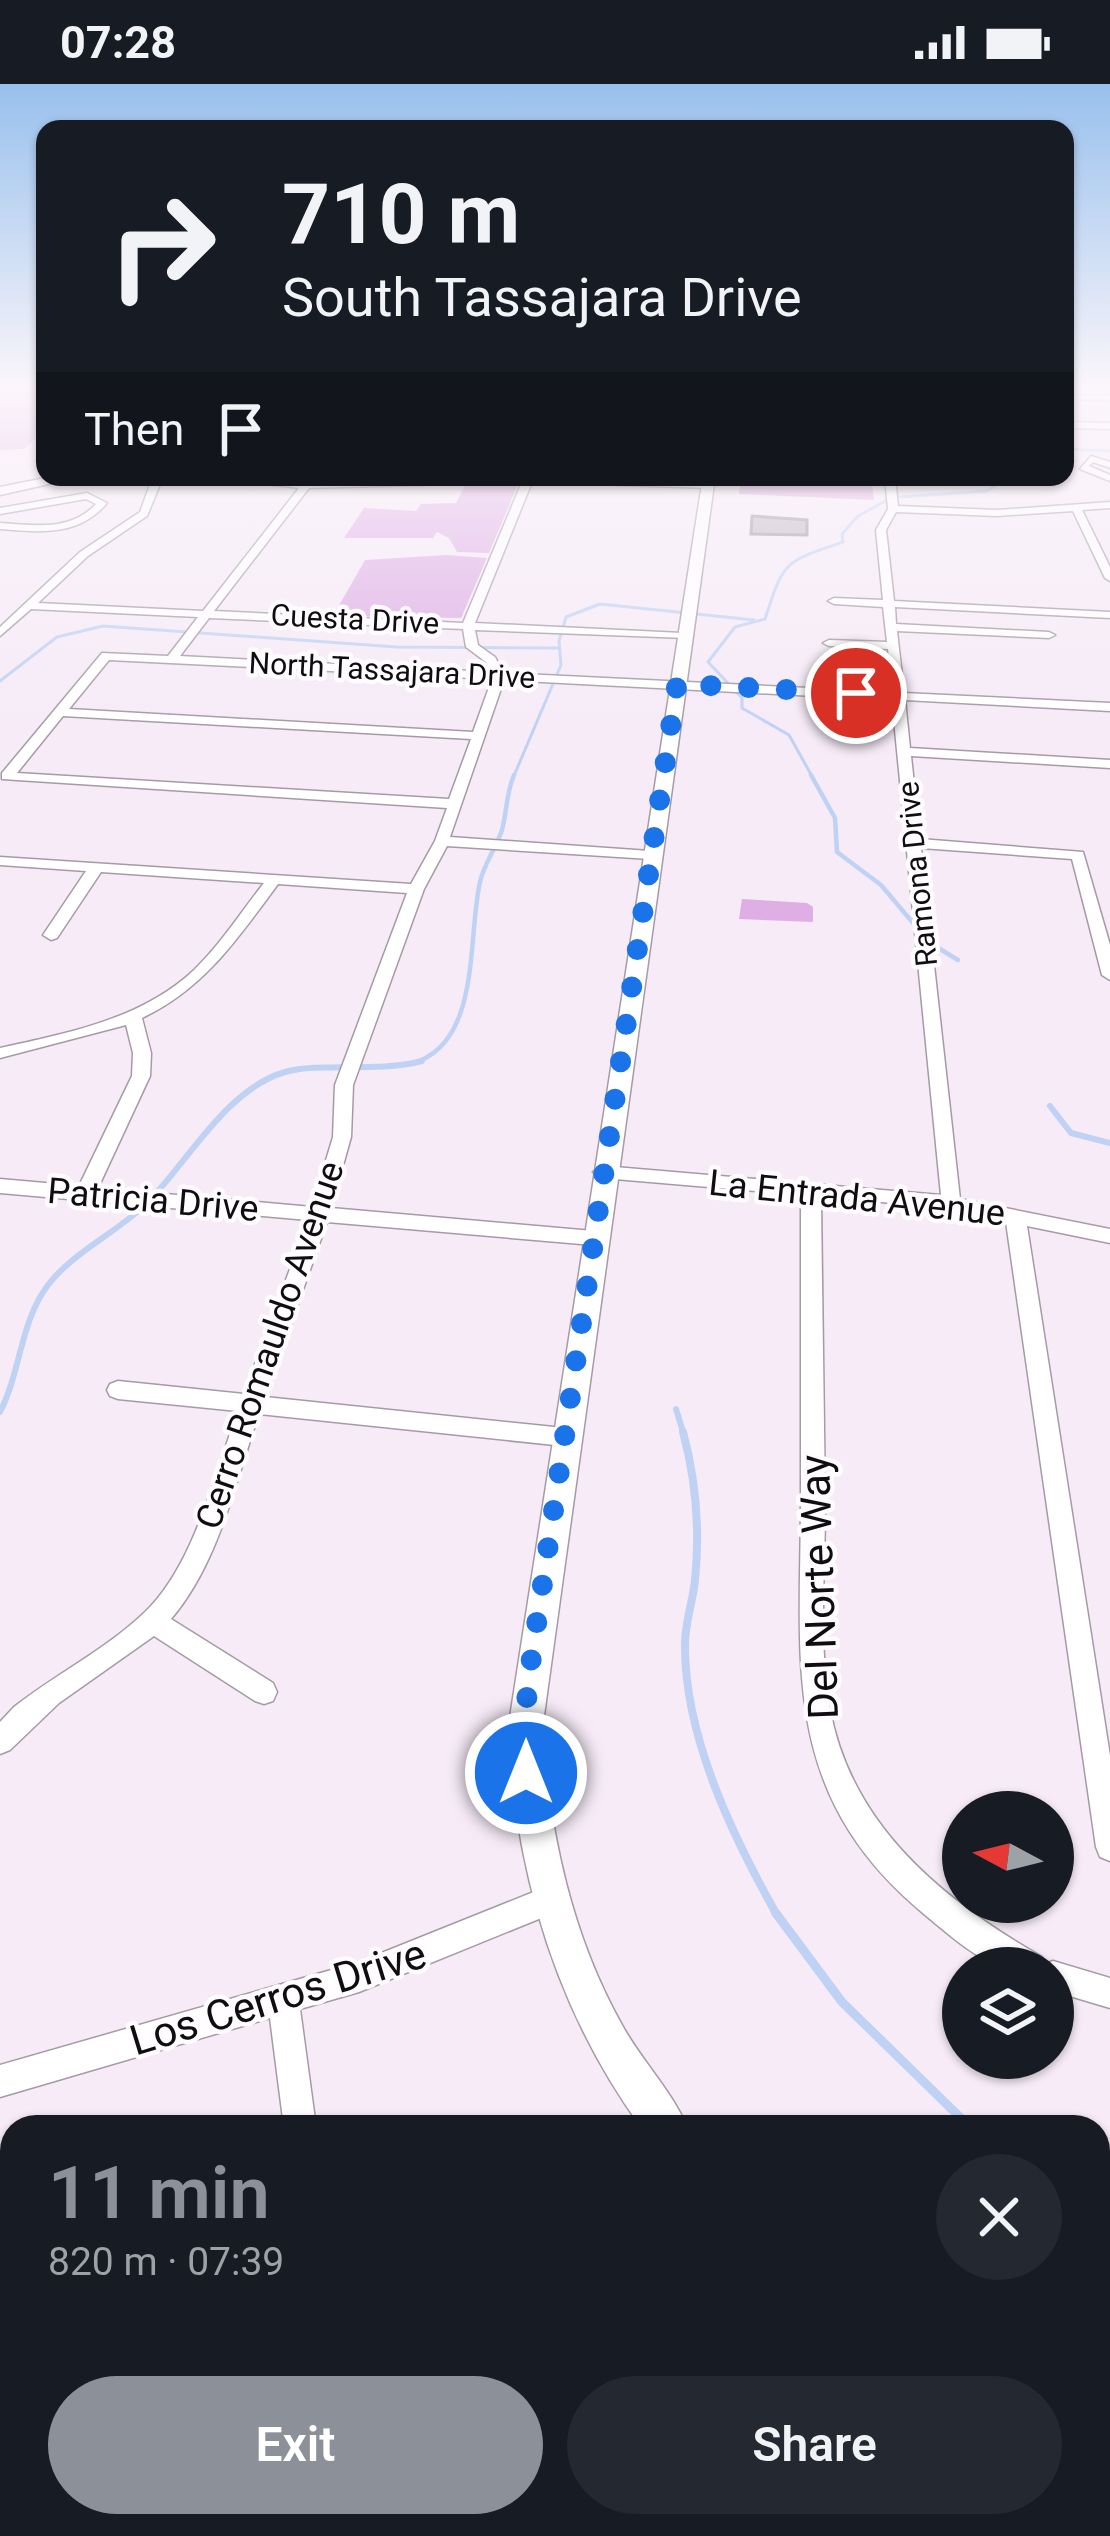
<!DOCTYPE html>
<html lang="en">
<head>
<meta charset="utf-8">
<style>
  :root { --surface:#171b24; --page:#242831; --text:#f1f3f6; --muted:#9ea1a6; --accent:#8c9099 }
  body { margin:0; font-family:Roboto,sans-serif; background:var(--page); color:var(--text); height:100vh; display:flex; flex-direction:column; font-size:45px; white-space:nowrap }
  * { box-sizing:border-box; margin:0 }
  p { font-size:39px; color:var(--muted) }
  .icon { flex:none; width:66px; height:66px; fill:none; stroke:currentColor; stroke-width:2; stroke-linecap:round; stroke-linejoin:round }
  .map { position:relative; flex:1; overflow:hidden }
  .drawer { position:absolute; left:0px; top:2031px; width:1110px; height:423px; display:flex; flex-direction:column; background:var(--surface); border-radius:36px 36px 0 0; box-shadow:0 3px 9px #0004 }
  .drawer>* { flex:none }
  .top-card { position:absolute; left:36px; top:36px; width:1038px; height:366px; border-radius:24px; box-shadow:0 3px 9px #0004; background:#171b24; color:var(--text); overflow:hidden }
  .needle { width:78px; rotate:277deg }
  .controls { position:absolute; left:942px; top:1707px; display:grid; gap:24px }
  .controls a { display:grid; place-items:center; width:132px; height:132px; border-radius:50%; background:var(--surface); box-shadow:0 3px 9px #0004; font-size:60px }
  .pin { position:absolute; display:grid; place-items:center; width:102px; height:102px; color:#fff; margin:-51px; border:6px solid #fff; border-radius:50%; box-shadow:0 3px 12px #0007 }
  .me { position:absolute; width:132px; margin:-66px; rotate:0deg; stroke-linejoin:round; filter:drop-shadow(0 0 9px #0008) }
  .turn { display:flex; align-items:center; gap:42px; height:252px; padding:0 48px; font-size:54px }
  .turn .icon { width:156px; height:156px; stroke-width:2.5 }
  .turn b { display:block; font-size:84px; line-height:102px }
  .then { display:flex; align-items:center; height:114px; padding:0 48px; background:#0003; gap:24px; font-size:45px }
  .round { display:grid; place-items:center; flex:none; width:126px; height:126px; border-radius:63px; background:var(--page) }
  .headline { display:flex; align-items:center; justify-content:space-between; height:204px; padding:0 48px }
  h1 { font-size:72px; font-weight:600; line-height:90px; color:var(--accent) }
  .cta { display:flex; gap:24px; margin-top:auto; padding:24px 48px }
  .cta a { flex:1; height:138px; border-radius:72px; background:var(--accent); color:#fff; font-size:48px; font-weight:600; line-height:138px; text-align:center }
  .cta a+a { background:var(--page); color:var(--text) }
  .status { display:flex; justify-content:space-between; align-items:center; height:84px; padding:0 60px; background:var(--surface); direction:ltr }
  .status svg { height:33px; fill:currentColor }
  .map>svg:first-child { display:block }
  .green { fill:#deaee5 }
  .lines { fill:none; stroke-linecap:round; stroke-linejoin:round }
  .stream-far4 { stroke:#c0d2f4; stroke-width:3 }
  .stream-far3 { stroke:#c0d2f4; stroke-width:4.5 }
  .stream-far2 { stroke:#c0d2f4; stroke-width:6 }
  .stream-far1 { stroke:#c0d2f4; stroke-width:8 }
  .stream { stroke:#c0d2f4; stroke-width:9 }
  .building { fill:#bdb3be; stroke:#988e9a; stroke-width:3 }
  .minor-casing { stroke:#a59ba6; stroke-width:3 }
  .tertiary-casing { stroke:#a59ba6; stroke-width:3 }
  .trunk-casing { stroke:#a59ba6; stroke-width:3 }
  .minor { fill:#fff; fill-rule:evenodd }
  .tertiary { fill:#fff; fill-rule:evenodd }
  .trunk { fill:#fff; fill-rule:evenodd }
  .route { stroke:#1a73e8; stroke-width:21; stroke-dasharray:0 37.8 }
  .labels { text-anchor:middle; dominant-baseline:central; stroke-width:9; stroke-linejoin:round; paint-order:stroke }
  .far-street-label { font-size:30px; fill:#100d11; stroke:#fefcfe }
  .street-label { font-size:36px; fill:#100d11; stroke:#fefcfe }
  .near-street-label { font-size:42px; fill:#100d11; stroke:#fefcfe }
</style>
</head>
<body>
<div class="status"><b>07:28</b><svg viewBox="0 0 49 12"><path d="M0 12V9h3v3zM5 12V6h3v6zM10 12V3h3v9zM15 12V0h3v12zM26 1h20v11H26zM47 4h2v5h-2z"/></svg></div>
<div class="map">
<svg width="1110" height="2452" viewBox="0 0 1110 2452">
  <rect width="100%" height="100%" fill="#f6ebf7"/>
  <path class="green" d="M0,302H45V345L24,365L0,366Z
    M741,394L872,400L874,416L739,410Z
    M466,400H518L489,469L457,468L449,454L437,448L433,454H344L364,424L416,427L421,420L456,419Z
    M446,471L487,474L461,534L333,532L365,476Z
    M742,815L807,819L813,823V838L739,835Z"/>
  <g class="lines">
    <path class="stream-far4" d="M1065,365L1110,367
      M900,413L987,407L1009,393
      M0,597L57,553L103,542L396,563L558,564
      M513,694L561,581L559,557L566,533L600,520L754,536
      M813,694L789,651L742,624V614L708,578L735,543L765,535C784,476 784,478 843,458L842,450L858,432L887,416"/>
    <path class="stream-far3" d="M811,691L835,734L837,768L881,801L919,846
      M927,857L958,876
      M410,980C482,962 467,854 480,798C484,780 496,764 502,746C507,727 506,710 514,691"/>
    <path class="stream-far2" d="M1050,1022L1071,1049L1110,1059
      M676,1325L684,1351
      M0,1328C21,1287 20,1238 48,1201C73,1168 118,1148 147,1119C188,1078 226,1005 285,988C321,978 376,989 422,977"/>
    <path class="stream-far1" d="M683,1348C696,1396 700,1446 695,1496C693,1517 685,1538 685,1560C684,1652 733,1753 777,1831"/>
    <path class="stream" d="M775,1828L842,1918L970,2043
      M1098,2157L1110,2168
      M0,2312L12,2300
      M811,2442L819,2452"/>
  </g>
  <path class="building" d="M752,432L807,436V451L751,450Z"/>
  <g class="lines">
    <g class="minor-casing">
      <path id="minor" d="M1065,311L1110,312V316L1065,315Z
        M1065,338L1110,339V345L1065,344Z
        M1091,372L1110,378V384L1093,378L1089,382L1110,391V397L1080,385Z
        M145,393H189L157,398L159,403L147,432L88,472L38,519L203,527L299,404L210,393L300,398L556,393L708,399L711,404L532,398L475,539L682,549L686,550V554L475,546L478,561L495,573L503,589L892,608L888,565L829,562L823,559L829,556L887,558L883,523L834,520L828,517L834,514L883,516L876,446L888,425L885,393H895L898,422L997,426L1110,418V424L1082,426L1110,483V497L1105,494L1073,427L997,432L896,428L886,446L894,517L1110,528V534L895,523L896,540L1049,548L1055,551L1049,554L897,547L904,609L1110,619V627L905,616L910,664L1110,676V684L911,672L920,755L1083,768L1110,861V896L1102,891L1072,775L921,764L960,1115L1110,1145V1159L1027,1142L1110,1672V1777L1100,1773L1096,1763L1006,1138L929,1122L821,1113C822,1216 824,1320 825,1424C825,1490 818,1559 830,1625C851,1742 944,1817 1042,1873L1045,1880L1053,1877L1110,1894V1924L1053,1907V1884C1037,1884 1014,1888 999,1882C972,1872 946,1848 924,1830C778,1709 801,1579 801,1412C801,1312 801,1211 801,1111L603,1094L593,1088L603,1082L941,1111L892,616L504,596L450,753L650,767L657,771L650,775L447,762L424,805L353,1001L351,1053L331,1124L593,1147L603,1154L593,1161L327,1138L265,1313L564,1344L572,1347L575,1353L572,1359L564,1362L259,1330C235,1398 219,1479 171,1535L273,1599L277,1608L273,1617L264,1620L255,1617L154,1552L59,1619L10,1666L0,1670V1638L14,1623C56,1590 105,1566 144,1529C194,1482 214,1392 238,1327L118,1315L110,1312L107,1306L110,1300L118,1297L244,1310L308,1136L0,1109V1095L79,1102L132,992L133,969L126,941L0,974V964C68,949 142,935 194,886C221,860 241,828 264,799L101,788L57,854L51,856L43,851L86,787L0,781V773L411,800L435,757L447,724L2,695V689L102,569L168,572L198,533L31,525L0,552V543L80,468L140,428L149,403ZM522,398L463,539L214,527L309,404ZM209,534L463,545L466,563L486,578L491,588L180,572ZM109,576L492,595L473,648L69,625ZM63,632L471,655L449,715L17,689ZM278,800L407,809L335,1001L333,1053L312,1123L98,1104L150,992L151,969L142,934C204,905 238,854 278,800Z
        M87,409L107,419C78,453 41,448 0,445V439C35,441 70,448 96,420L86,415L0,430V424Z
        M551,1801L561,1806L566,1816L561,1826L359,1908L300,1925L316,2043H284L270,1934L0,2013V1981L359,1878Z"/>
    </g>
    <g class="tertiary-casing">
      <path id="tertiary" d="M703,393H715L542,1646C550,1749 571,1850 622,1941C641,1976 672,2007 687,2043H641C556,1926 516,1789 508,1646Z
        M967,2442H1019L1024,2452H971Z"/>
    </g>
    <g class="trunk-casing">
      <path id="trunk" d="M50,393H80L0,411V403Z"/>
    </g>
    <use href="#minor" class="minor"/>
    <use href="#tertiary" class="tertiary"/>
    <use href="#trunk" class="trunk"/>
  </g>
  <linearGradient id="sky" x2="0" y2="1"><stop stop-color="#98c0ed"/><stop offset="0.47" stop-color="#fbf6fb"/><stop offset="1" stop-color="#fbf6fb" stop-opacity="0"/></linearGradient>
  <rect width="1110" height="645" fill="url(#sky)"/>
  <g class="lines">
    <path class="route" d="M526,1689L527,1604L677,600L856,609"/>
  </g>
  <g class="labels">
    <g class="far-street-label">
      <text transform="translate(355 535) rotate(3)">Cuesta Drive</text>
      <text transform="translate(392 586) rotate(3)">North Tassajara Drive</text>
      <text transform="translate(917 790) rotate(-96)">Ramona Drive</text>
    </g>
    <g class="street-label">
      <text transform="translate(857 1114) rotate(6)">La Entrada Avenue</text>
      <text transform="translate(153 1116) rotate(5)">Patricia Drive</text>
      <text transform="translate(270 1261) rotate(-71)">Cerro Romauldo Avenue</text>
    </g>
    <g class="near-street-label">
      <text transform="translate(819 1503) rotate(-92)">Del Norte Way</text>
      <text transform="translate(278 1913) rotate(-17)">Los Cerros Drive</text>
    </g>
  </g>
</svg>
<div class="controls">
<a><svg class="needle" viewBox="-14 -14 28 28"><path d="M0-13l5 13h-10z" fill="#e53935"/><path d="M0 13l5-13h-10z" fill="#9ea1a6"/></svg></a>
<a><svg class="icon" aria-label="layers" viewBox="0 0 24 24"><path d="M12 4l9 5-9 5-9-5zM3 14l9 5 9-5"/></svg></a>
</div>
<div class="pin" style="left:856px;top:609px;background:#d93025"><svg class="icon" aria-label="arrive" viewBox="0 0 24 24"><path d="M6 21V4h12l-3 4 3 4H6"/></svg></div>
<svg class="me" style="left:526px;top:1689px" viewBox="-20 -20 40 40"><circle r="17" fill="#1a73e8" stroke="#fff" stroke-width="3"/><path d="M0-11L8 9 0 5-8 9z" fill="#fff"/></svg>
<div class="top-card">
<div class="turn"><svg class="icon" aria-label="right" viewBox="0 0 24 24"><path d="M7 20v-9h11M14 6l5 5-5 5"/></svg><div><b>710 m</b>South Tassajara Drive</div></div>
<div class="then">Then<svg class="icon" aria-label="arrive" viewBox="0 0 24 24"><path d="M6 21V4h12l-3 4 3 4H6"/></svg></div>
</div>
<section class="drawer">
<div class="headline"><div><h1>11 min</h1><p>820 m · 07:39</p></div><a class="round"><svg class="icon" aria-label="close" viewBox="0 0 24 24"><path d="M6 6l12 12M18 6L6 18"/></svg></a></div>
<div class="cta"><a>Exit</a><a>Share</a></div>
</section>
</div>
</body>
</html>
